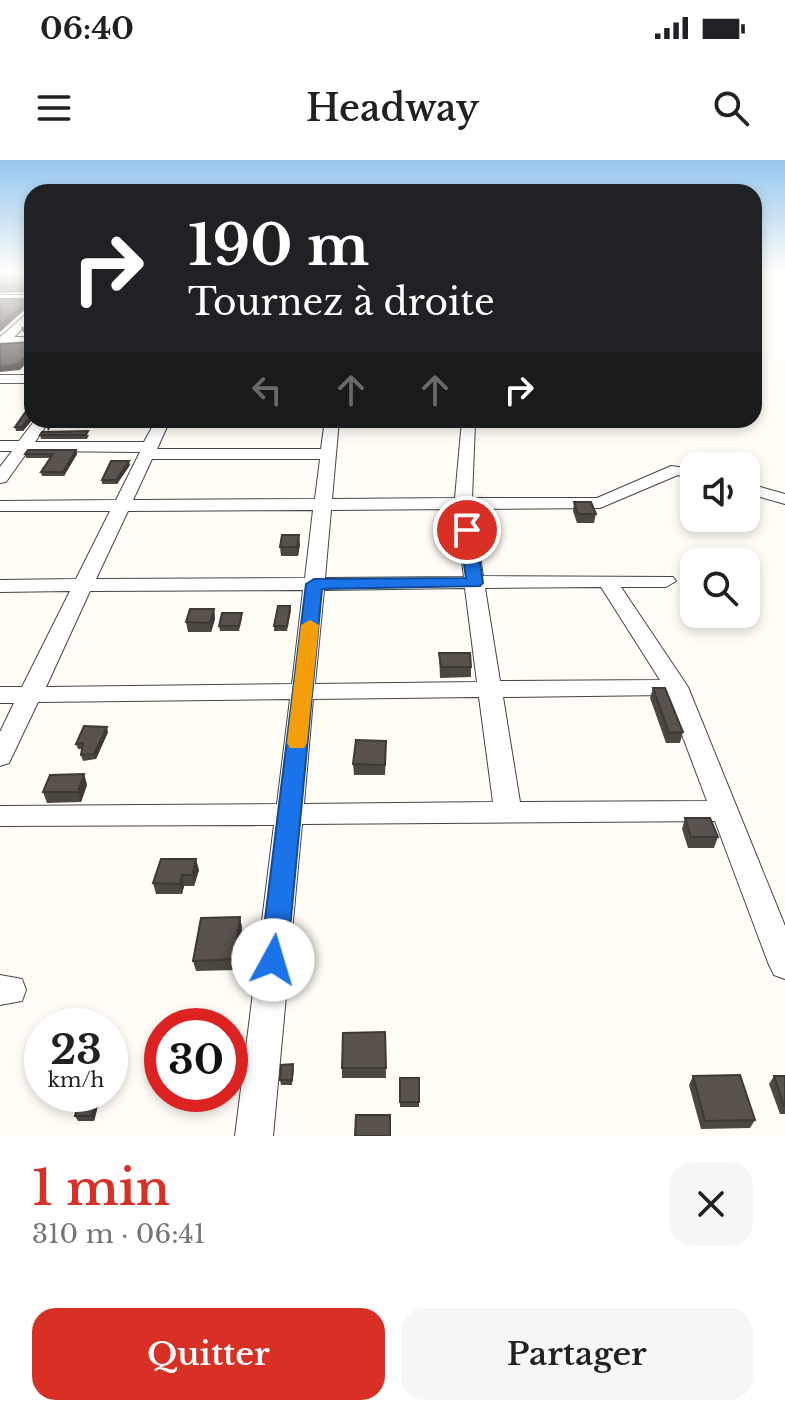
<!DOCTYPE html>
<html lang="fr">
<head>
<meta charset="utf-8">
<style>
  :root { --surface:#fff; --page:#f6f6f6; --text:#202124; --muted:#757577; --accent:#d93025 }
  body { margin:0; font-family:"Libre Baskerville",serif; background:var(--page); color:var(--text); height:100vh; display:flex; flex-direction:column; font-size:30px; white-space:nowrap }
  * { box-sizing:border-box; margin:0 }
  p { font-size:26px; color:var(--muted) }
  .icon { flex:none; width:44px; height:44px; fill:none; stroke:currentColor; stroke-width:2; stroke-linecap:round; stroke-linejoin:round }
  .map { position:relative; height:976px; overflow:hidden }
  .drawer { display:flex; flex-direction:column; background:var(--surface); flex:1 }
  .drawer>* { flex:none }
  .banner { position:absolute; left:24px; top:24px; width:738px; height:244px; border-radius:24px; box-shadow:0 4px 12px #0003; background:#202124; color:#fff; overflow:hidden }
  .buttons { position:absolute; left:680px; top:292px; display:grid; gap:16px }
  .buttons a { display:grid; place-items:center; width:80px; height:80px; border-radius:16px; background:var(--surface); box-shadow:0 4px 12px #0003; font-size:40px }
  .speed { position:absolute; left:24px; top:848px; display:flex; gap:16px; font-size:40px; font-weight:700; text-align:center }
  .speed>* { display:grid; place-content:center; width:104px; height:104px; border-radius:50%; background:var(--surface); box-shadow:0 4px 12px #0003; line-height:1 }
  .speed small { font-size:20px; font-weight:400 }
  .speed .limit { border:12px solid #d22; background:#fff; color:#111 }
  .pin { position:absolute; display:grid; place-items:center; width:68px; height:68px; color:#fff; margin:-34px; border:4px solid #fff; border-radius:50%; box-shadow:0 2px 8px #0007 }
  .me { position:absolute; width:88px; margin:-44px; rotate:6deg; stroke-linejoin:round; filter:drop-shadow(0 0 6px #0008) }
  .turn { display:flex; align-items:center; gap:28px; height:168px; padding:0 32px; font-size:36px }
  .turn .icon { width:104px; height:104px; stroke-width:2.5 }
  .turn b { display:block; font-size:56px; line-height:68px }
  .lanes { display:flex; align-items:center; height:76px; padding:0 32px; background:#0003; justify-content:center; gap:40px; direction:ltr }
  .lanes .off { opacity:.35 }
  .round { display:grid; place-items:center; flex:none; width:84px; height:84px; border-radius:24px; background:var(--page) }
  .overview { display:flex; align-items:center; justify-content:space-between; height:136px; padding:0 32px }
  h1 { font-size:48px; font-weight:600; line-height:60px; color:var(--accent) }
  .cta { display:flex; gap:16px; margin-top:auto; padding:16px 32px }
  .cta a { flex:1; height:92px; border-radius:24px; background:var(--accent); color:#fff; font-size:32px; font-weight:600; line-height:92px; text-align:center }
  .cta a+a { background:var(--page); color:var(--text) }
  .status { display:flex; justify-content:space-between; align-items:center; height:56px; padding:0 40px; background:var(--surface); direction:ltr }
  .status svg { height:22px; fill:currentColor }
  header { display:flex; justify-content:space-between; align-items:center; height:104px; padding:0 32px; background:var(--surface); font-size:36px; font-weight:600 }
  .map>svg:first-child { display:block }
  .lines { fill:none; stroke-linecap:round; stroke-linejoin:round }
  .minor-casing { stroke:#444; stroke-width:2 }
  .minor { fill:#fff; fill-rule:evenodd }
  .wall { fill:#4d4742 }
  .shaded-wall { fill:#3f3936 }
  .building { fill:#5a524d; stroke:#3f3936; stroke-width:2 }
  .route { fill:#1a73e8; stroke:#114b97; stroke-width:2 }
  .slow { fill:#f59e0b }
</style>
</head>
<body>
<div class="status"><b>06:40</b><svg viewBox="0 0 49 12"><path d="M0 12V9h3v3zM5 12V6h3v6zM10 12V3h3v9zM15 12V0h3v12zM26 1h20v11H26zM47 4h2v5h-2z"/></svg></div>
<header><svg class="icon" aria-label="menu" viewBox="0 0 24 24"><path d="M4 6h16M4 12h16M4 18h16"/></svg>Headway<svg class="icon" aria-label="search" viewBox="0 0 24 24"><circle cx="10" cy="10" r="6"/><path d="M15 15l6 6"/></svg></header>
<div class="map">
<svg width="785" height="976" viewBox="0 0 785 976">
  <rect width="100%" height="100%" fill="#fffdf5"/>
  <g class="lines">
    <g class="minor-casing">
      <path id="minor" d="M0,113H32V117H0Z
        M0,135H32V141H0Z
        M32,149V159L14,177H32V185H6L0,188V177Z
        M0,215H32V223H0Z
        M35,260H50L35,282H144L156,260H170L157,289H321L325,260H339L332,339L455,338L462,260H478L475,264L472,338H597L671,306L694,309V319L678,315L600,348L473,349L483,416L673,417L676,421L666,427H621L688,527L785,766V819L774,815L769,805L715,661L302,664L273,976H235L274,665L0,666V646L277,644L290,539L38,542L9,603L0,606V572L14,543H0V527H22L70,431L0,432V420L76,419L110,351H0V341L116,340L140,292L28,291L6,322L0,323V307L12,291H0V281H19ZM152,299H320L315,339L133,340ZM455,349L464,417L325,418L331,350ZM313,350L305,418L96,419L128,351ZM601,427L660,520L500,521L485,428ZM465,428L477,522L315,524L324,430ZM303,430L292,524L46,527L90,431ZM667,535L707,641L520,642L503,537ZM479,537L493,642L304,644L313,539Z
        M746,323L785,334V344L746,333Z
        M0,815L22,819L26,830L22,841L0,845Z"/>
    </g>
    <use href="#minor" class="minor"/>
  </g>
  <path class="wall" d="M32,113V132L0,133V116H31Z
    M21,167L32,168V174L23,172Z
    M32,247V260L23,271H16L15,267Z
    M40,275H89L87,279H41Z
    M76,290L77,294L64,316H42L41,312L50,298H26L25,294Z
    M130,305L117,324H102V320Z
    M574,342L596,354L594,363H577L573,351Z
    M300,384L298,396H281L280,387Z
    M290,446L291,451L287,471H274V466Z
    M214,449L215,459L211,472H188L186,462Z
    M242,453V458L239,471H220L219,466Z
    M439,493L471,507V517L440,518Z
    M653,528L683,572L680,583H666L650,538Z
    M108,572L96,599L83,601L81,595L82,589H78L76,584Z
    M386,592L385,615H354L353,604Z
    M84,614L87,625L81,642L47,643L43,632Z
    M685,658L718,677L714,688H688L682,669Z
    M199,710L194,726H184L182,734H156L153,723Z
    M240,757L242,768L236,810L196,811L193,801Z
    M385,872L386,918H342V908Z
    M294,909L292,925H281L280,920Z
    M693,916L755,960L750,968L701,969L689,925Z
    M774,916H785V954H780L769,924Z
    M400,918H419V947H400Z
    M81,934H101L94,961H78L75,956Z"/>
  <path class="shaded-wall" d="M29,139L31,144L0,172V165Z
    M32,190V197L20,210L0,212V207Z
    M32,255V260L23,271L22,267Z
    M52,260H56L48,271L47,267Z
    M76,290L77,294L64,316L63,312Z
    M129,301L130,305L117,324L116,320Z
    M299,375L300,384L298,396L297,387Z
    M214,449L215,459L211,472L210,463Z
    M107,567L108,572L96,599L94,594Z
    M84,614L87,625L81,642L78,632Z
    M196,699L199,710L194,726L192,715Z
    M182,715L184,726L182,734L180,724Z
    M240,757L242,768L236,810L234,799Z
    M98,934H101L94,961L92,956Z"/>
  <path class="building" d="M32,113V130L31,127L0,128V116H31Z
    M0,139H29L0,165Z
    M32,182V190L18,204L0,207V184Z
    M29,247H32V255L22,267H15Z
    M88,271L86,275H40L42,272Z
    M28,290H76L63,312H41L53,294H25Z
    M111,301H129L116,320H102Z
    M574,342H591L596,354H578Z
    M282,375H299L297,387H280Z
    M278,446H290L287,466H274Z
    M190,449H214L210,463L186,462Z
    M222,453H242L239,466H219Z
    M439,493H470L471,507H441Z
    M653,528H665L683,572L669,573Z
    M84,566L107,567L94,594L81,595L83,583L76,584Z
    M356,580L386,581L385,605L353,604Z
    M84,614L78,632H43L50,615Z
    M685,658H710L718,677H691Z
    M161,699H196L192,715H182L180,724L153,723Z
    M240,757L234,799L193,801L201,758Z
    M385,872L386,908H342L343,873Z
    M293,904L292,920H280L281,905Z
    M740,915L755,960L705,961L693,916Z
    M774,916H785V946H784Z
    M400,918H419V942H400Z
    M81,934H98L92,956H75Z
    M356,955H390V976H355Z"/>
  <linearGradient id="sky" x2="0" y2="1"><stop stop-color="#95c6ee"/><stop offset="0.45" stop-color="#fffefa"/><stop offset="1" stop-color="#fffefa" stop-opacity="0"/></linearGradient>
  <rect width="785" height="250" fill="url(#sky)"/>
  <path class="route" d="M467,366L475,370L483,423L480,426L322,429L287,800L283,809L273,812L264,809L260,800L306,424L314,419L466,418L459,370Z"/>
  <path class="slow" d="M310,460L319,465L307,583L304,588H290L287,583L301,465Z"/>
</svg>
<div class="buttons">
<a><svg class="icon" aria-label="sound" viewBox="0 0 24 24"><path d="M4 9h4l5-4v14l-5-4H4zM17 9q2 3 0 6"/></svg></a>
<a><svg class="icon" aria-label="search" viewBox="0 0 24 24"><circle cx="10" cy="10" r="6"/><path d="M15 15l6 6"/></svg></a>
</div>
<div class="speed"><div>23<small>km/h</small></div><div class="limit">30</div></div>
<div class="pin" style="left:467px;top:370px;background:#d93025"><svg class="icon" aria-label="arrive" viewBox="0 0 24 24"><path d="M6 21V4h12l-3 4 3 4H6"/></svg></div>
<svg class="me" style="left:273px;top:800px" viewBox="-20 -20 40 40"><circle r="19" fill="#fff"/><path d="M0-13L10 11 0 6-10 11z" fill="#1a73e8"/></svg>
<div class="banner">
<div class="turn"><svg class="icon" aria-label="right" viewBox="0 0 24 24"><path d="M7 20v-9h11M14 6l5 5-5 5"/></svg><div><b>190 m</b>Tournez à droite</div></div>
<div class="lanes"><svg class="icon off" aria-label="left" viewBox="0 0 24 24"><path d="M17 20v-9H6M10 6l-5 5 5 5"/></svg><svg class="icon off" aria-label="ahead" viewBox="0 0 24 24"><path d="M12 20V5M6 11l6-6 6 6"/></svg><svg class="icon off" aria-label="ahead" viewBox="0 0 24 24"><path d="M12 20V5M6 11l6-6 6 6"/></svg><svg class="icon" aria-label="right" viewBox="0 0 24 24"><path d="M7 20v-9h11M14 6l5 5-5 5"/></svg></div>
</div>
</div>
<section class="drawer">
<div class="overview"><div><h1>1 min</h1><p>310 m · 06:41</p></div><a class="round"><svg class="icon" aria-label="close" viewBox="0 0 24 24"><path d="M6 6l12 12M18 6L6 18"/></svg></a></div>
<div class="cta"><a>Quitter</a><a>Partager</a></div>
</section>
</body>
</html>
